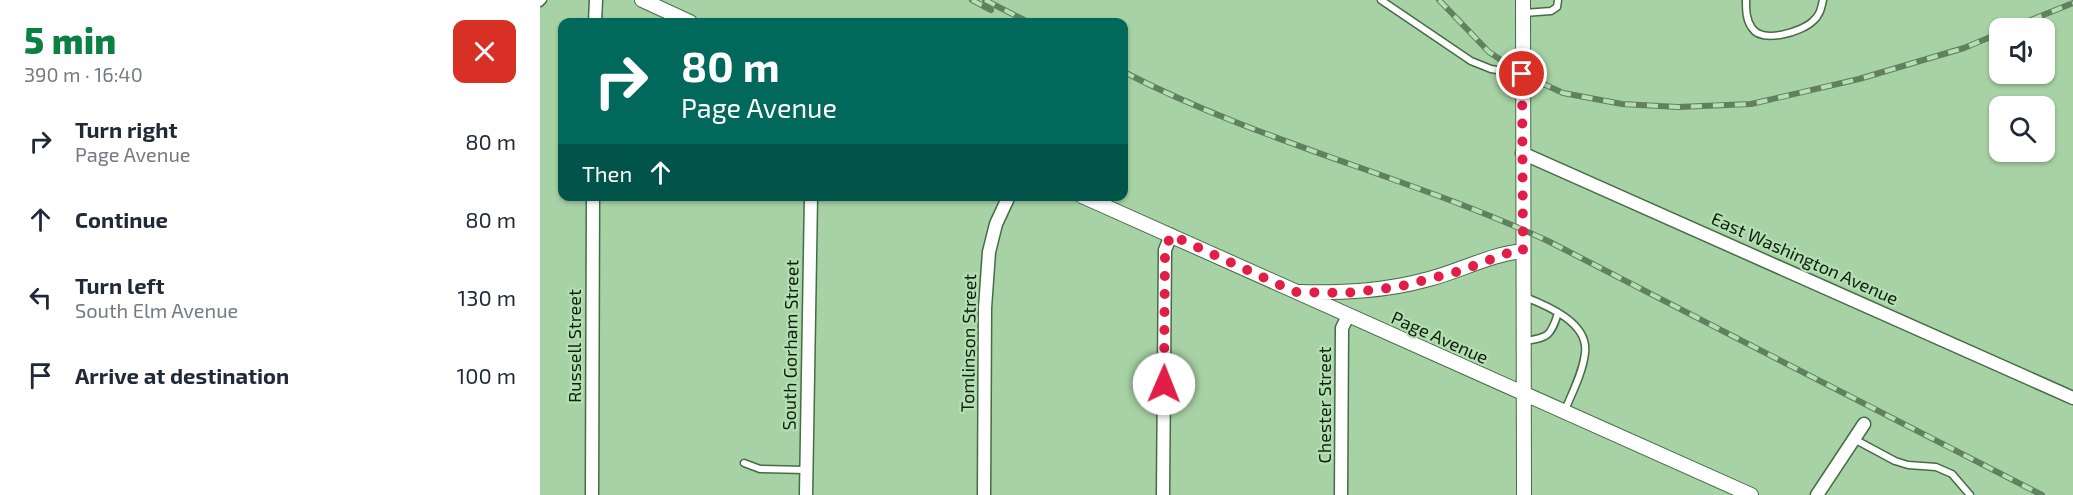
<!DOCTYPE html>
<html lang="en">
<head>
<meta charset="utf-8">
<style>
  :root { --surface:#fff; --page:#f2f2f3; --text:#1f2937; --muted:#747a83; --accent:#0b8043 }
  body { margin:0; font-family:"Exo 2",sans-serif; background:var(--page); color:var(--text); height:100vh; display:flex; flex-direction:column; font-size:22px; white-space:nowrap }
  * { box-sizing:border-box; margin:0 }
  p { font-size:20px; color:var(--muted) }
  .icon { flex:none; width:33px; height:33px; fill:none; stroke:currentColor; stroke-width:2; stroke-linecap:round; stroke-linejoin:round }
  .map { position:relative; flex:1; overflow:hidden }
  .sheet { display:flex; flex-direction:column; background:var(--surface); width:540px }
  .sheet>* { flex:none }
  .guide { position:absolute; left:18px; top:18px; width:570px; height:183px; border-radius:12px; box-shadow:0 2px 4px #0004; background:#00695c; color:#fff; overflow:hidden }
  .controls { position:absolute; left:1449px; top:18px; display:grid; gap:12px }
  .controls a { display:grid; place-items:center; width:66px; height:66px; border-radius:12px; background:var(--surface); box-shadow:0 2px 4px #0004; font-size:30px }
  .pin { position:absolute; display:grid; place-items:center; width:51px; height:51px; color:#fff; margin:-26px; border:3px solid #fff; border-radius:50%; box-shadow:0 2px 6px #0007 }
  .me { position:absolute; width:66px; margin:-33px; rotate:1deg; stroke-linejoin:round; filter:drop-shadow(0 0 4px #0008) }
  .turn { display:flex; align-items:center; gap:21px; height:126px; padding:0 24px; font-size:27px }
  .turn .icon { width:78px; height:78px; stroke-width:2.5 }
  .turn b { display:block; font-size:42px; line-height:51px }
  .then { display:flex; align-items:center; height:57px; padding:0 24px; background:#0003; gap:12px; font-size:22px }
  .round { display:grid; place-items:center; flex:none; width:63px; height:63px; border-radius:12px; background:var(--page) }
  .overview { display:flex; align-items:center; justify-content:space-between; height:102px; padding:0 24px }
  h1 { font-size:36px; font-weight:800; line-height:45px; color:var(--accent) }
  ul { padding:0; list-style:none }
  li { display:flex; align-items:center; gap:18px; height:78px; padding:0 24px }
  li div { flex:1 }
  li b { display:block; font-size:22px }
  li em { font-style:normal }
  main { display:flex; flex:1; min-height:0 }
  .map>svg:first-child { display:block }
  .lines { fill:none; stroke-linecap:round; stroke-linejoin:round }
  .service-casing { stroke:#456c44; stroke-width:9 }
  .minor-casing { stroke:#456c44; stroke-width:15 }
  .tertiary-casing { stroke:#456c44; stroke-width:16 }
  .service { stroke:#fff; stroke-width:6 }
  .minor { stroke:#fff; stroke-width:12 }
  .tertiary { stroke:#fff; stroke-width:14 }
  .rail-casing { stroke:#61805f; stroke-width:6 }
  .rail { stroke:#b4dfb2; stroke-width:4; stroke-dasharray:11; stroke-linecap:butt }
  .route { stroke:#e11d48; stroke-width:10; stroke-dasharray:0 18 }
  .labels { text-anchor:middle; dominant-baseline:central; stroke-width:4.5; stroke-linejoin:round; paint-order:stroke }
  .street-label { font-size:18px; fill:#0f1f0e; stroke:#b4dfb2 }
</style>
</head>
<body>
<main>
<section class="sheet">
<div class="overview"><div><h1>5 min</h1><p>390 m · 16:40</p></div><a class="round" style="background:#d93025;color:#fff"><svg class="icon" aria-label="close" viewBox="0 0 24 24"><path d="M6 6l12 12M18 6L6 18"/></svg></a></div>
<ul>
<li><svg class="icon" aria-label="right" viewBox="0 0 24 24"><path d="M7 20v-9h11M14 6l5 5-5 5"/></svg><div><b>Turn right</b><p>Page Avenue</p></div><em>80 m</em></li>
<li><svg class="icon" aria-label="ahead" viewBox="0 0 24 24"><path d="M12 20V5M6 11l6-6 6 6"/></svg><div><b>Continue</b></div><em>80 m</em></li>
<li><svg class="icon" aria-label="left" viewBox="0 0 24 24"><path d="M17 20v-9H6M10 6l-5 5 5 5"/></svg><div><b>Turn left</b><p>South Elm Avenue</p></div><em>130 m</em></li>
<li><svg class="icon" aria-label="arrive" viewBox="0 0 24 24"><path d="M6 21V4h12l-3 4 3 4H6"/></svg><div><b>Arrive at destination</b></div><em>100 m</em></li>
</ul>
</section>
<div class="map">
<svg width="1533" height="495" viewBox="0 0 1533 495">
  <rect width="100%" height="100%" fill="#a7d2a5"/>
  <g class="lines">
    <g class="service-casing">
      <path id="service" d="M841,0L931,61L951,69L982,74
        M1206,0C1206,10 1206,20 1212,28C1222,44 1262,32 1273,21C1280,15 1281,9 1283,0
        M0,3L3,0
        M984,13L1011,11L1017,7L1018,0
        M985,297C1008,306 1049,323 1045,353C1043,372 1032,393 1025,410
        M984,341C1008,338 1011,336 1018,313
        M1314,439L1355,461L1368,465L1396,467L1412,474L1430,495
        M204,463L220,469L266,470"/>
    </g>
    <g class="minor-casing">
      <path id="minor" d="M55,22L56,0
        M982,153L1533,398
        M52,495L53,196
        M266,495L271,196
        M444,495L445,308L449,252L456,224L469,196
        M623,495L625,250L631,235
        M801,495L802,328L808,316
        M1277,495L1324,424"/>
    </g>
    <g class="tertiary-casing">
      <path id="tertiary" d="M102,0L150,22
        M983,0L984,495
        M542,196L1211,495
        M760,292C804,293 846,291 889,279C920,271 951,254 983,251"/>
    </g>
    <use href="#service" class="service"/>
    <use href="#minor" class="minor"/>
    <use href="#tertiary" class="tertiary"/>
    <g class="rail-casing">
      <path id="rail" d="M432,0L451,10
        M445,0L488,22
        M899,0L949,52L982,74L1023,93L1082,104L1138,107L1211,104L1319,79L1424,48L1460,33
        M1471,28L1533,3
        M584,72C719,142 870,177 1008,241L1502,495"/>
    </g>
    <use href="#rail" class="rail"/>
  </g>
  <g class="lines">
    <path class="route" d="M624,384L625,250L631,235L755,292L806,293L858,287L920,271L968,253L983,251L982,74"/>
  </g>
  <g class="labels">
    <g class="street-label">
      <text transform="translate(1265 258) rotate(24)">East Washington Avenue</text>
      <text transform="translate(900 337) rotate(24)">Page Avenue</text>
      <text transform="translate(428 343) rotate(-89)">Tomlinson Street</text>
      <text transform="translate(250 345) rotate(-89)">South Gorham Street</text>
      <text transform="translate(34 346) rotate(-90)">Russell Street</text>
      <text transform="translate(784 405) rotate(-90)">Chester Street</text>
    </g>
  </g>
</svg>
<div class="controls">
<a><svg class="icon" aria-label="sound" viewBox="0 0 24 24"><path d="M4 9h4l5-4v14l-5-4H4zM17 9q2 3 0 6"/></svg></a>
<a><svg class="icon" aria-label="search" viewBox="0 0 24 24"><circle cx="10" cy="10" r="6"/><path d="M15 15l6 6"/></svg></a>
</div>
<div class="pin" style="left:982px;top:74px;background:#d93025"><svg class="icon" aria-label="arrive" viewBox="0 0 24 24"><path d="M6 21V4h12l-3 4 3 4H6"/></svg></div>
<svg class="me" style="left:624px;top:384px" viewBox="-20 -20 40 40"><circle r="19" fill="#fff"/><path d="M0-13L10 11 0 6-10 11z" fill="#e11d48"/></svg>
<div class="guide">
<div class="turn"><svg class="icon" aria-label="right" viewBox="0 0 24 24"><path d="M7 20v-9h11M14 6l5 5-5 5"/></svg><div><b>80 m</b>Page Avenue</div></div>
<div class="then">Then<svg class="icon" aria-label="ahead" viewBox="0 0 24 24"><path d="M12 20V5M6 11l6-6 6 6"/></svg></div>
</div>
</div>
</main>
</body>
</html>
